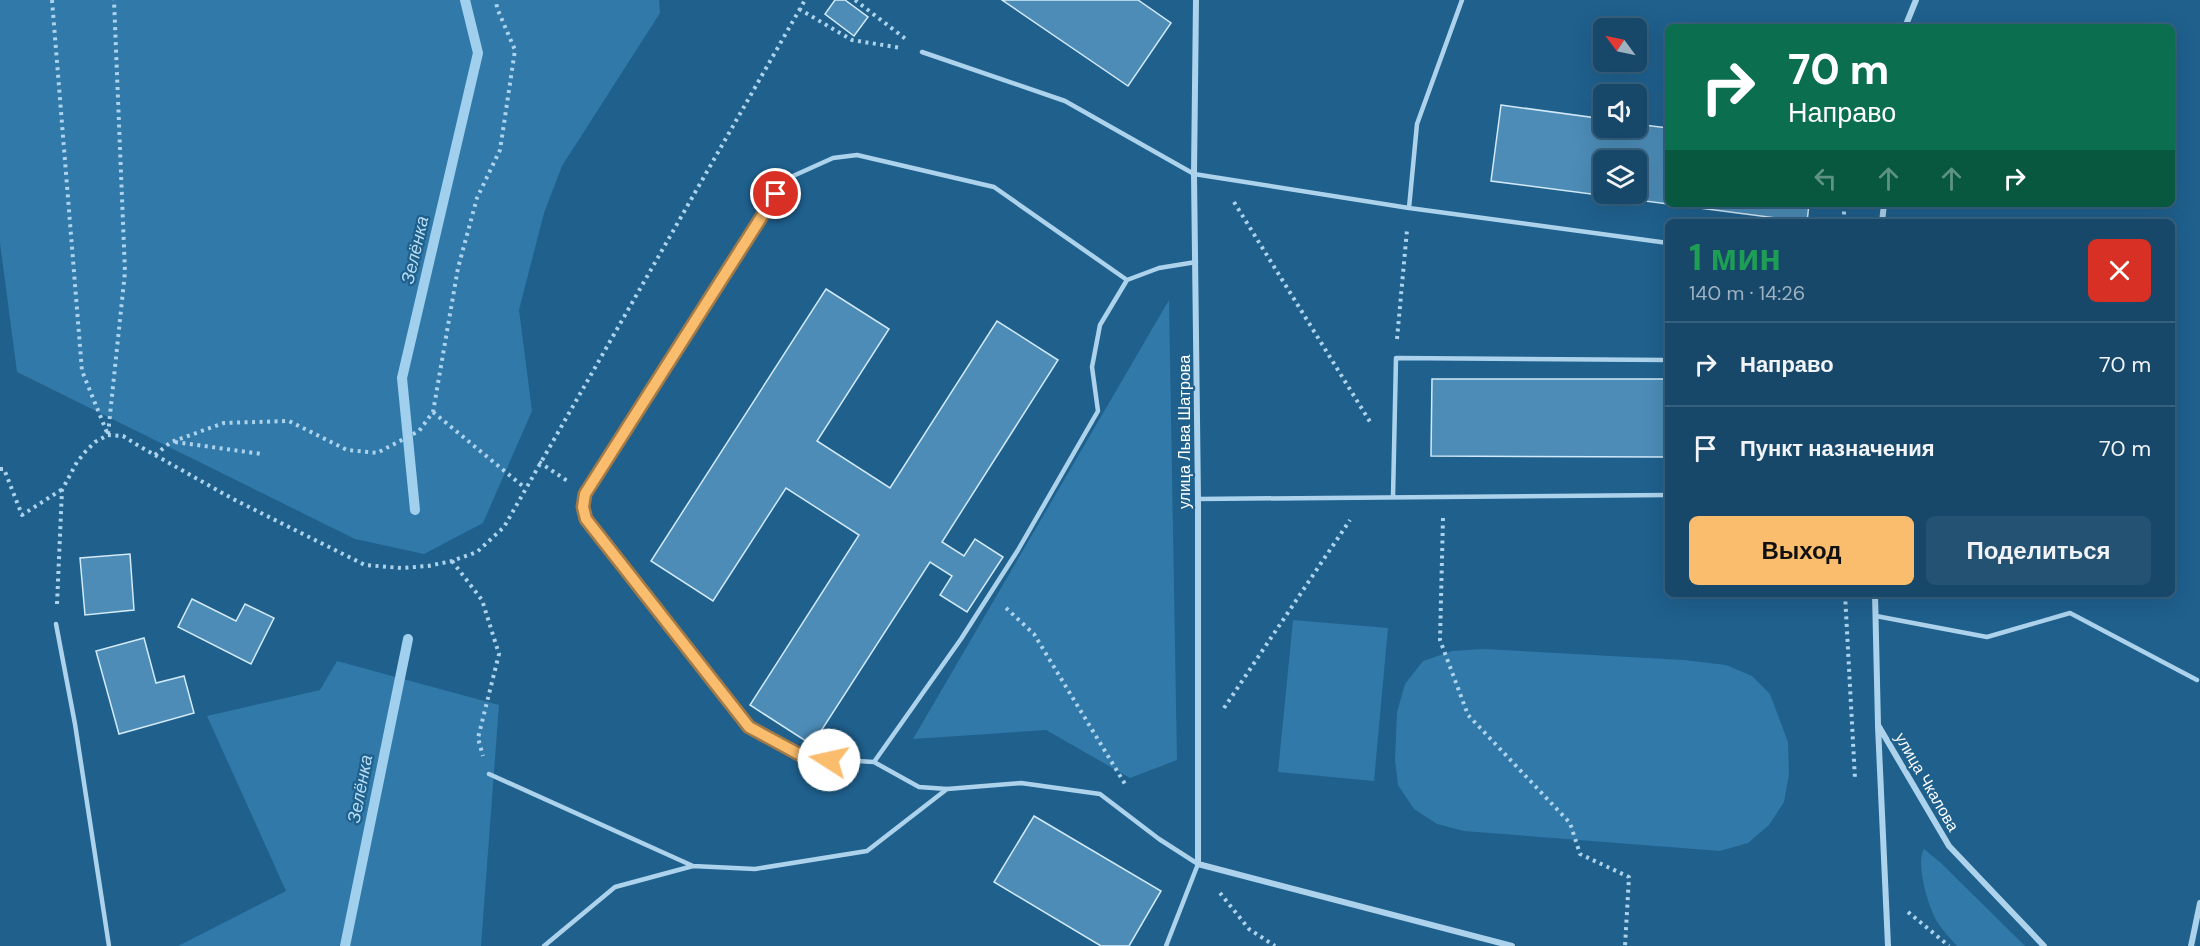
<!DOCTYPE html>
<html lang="ru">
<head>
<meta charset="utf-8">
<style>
  :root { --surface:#17486a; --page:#245272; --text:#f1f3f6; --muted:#9eb2c1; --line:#36607e; --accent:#fabc6d }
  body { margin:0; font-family:"DM Sans",sans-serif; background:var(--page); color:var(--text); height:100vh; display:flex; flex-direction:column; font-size:22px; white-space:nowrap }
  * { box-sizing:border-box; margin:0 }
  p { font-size:20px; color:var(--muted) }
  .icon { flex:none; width:33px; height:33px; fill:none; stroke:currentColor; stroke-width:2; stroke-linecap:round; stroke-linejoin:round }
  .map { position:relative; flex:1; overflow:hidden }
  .sheet { position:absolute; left:1665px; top:219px; width:510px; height:378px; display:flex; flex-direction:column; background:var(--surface); border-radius:9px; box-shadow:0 6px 24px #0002,0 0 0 2px var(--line) }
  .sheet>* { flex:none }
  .top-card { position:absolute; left:1665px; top:24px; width:510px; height:183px; border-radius:9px; box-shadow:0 6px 24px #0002,0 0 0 2px var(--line); background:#0b6e4f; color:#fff; overflow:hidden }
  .needle { width:39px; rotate:303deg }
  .controls { position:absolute; left:1593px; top:18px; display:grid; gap:12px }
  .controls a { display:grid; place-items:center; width:54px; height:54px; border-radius:9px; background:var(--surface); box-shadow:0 6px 24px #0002,0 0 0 2px var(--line); font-size:30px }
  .pin { position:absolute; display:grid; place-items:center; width:51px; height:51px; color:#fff; margin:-26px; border:3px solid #fff; border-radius:50%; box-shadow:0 2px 6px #0007 }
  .me { position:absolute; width:66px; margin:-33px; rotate:280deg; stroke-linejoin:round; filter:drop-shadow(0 0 4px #0008) }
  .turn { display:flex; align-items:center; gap:21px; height:126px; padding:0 24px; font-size:27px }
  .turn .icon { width:78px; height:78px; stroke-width:2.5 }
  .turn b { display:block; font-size:42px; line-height:51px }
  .lanes { display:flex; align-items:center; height:57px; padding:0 24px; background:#0003; justify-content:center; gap:30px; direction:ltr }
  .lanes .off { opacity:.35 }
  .round { display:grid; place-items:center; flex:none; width:63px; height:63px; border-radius:9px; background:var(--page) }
  .headline { display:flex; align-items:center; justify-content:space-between; height:102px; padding:0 24px }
  h1 { font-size:36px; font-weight:700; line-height:45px; color:#1e9e55 }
  .cta { display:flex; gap:12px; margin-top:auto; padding:12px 24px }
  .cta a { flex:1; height:69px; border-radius:9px; background:var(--accent); color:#111; font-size:24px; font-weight:700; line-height:69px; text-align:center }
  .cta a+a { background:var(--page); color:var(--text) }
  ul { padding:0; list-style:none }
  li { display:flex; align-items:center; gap:18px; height:84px; padding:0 24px; border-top:2px solid var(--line) }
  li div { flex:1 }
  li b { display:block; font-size:22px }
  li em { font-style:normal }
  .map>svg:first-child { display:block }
  .green { fill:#3079a9 }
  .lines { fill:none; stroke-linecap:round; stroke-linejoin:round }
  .stream { stroke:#a1d0ee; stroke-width:10 }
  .building { fill:#4c8cb7; stroke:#d2eaf9; stroke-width:1.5; fill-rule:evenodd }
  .path { stroke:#add3ec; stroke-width:4; stroke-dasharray:3 4.5; stroke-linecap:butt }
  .service { stroke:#add3ec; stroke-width:4.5 }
  .minor { stroke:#add3ec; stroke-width:6 }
  .route-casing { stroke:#a27a47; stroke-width:15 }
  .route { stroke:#fabc6d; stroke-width:10 }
  .labels { text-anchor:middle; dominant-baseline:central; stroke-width:4.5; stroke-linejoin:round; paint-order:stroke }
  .street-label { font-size:16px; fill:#fff; stroke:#1f608d }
  .water-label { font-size:18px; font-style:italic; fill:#b9ddf3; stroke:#1f608d }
</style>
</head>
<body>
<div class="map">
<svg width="2200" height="946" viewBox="0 0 2200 946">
  <rect width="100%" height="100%" fill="#1f608d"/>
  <path class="green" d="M0,0H659L660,13L562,166L544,213L519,310L532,411L483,523L424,554L355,539L17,372L0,243Z
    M1169,300L1177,760L1130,778L1046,730L913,739Z
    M1293,620L1388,628L1374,781L1278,772Z
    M1483,649L1684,660L1726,665L1752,676L1770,694L1788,742L1789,774L1784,802L1769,825L1748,843L1720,851L1464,831L1437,824L1414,809L1398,785L1395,760L1397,712L1405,684L1423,661L1452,651Z
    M337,661L499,705L481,946H178L286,891L207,716L320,690Z
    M1924,849L1941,863L2025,946H1957C1951,939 1943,931 1938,923C1929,910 1915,863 1924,849Z"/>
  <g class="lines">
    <path class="stream" d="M415,510L402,378L478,53L465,0
      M345,946L408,639"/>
  </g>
  <path class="building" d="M835,0H845L868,17L854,36L825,14Z
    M1002,0H1138L1171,23L1128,86Z
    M1501,105L1604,119V128H1636V124L1668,128V204H1809L1807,222L1491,181ZM1604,160H1636V194H1604Z
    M826,289L889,329L817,441L890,488L997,321L1058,360L942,542L964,556L975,539L1003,557L967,612L940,595L952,576L930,562L812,745L750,705L859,535L786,488L713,601L651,561Z
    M1432,379H1668V457L1431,456Z
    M130,554L134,610L85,615L80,558Z
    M192,599L236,621L245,604L274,618L251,664L178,627Z
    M144,638L156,683L184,676L194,713L119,734L96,651Z
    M1034,816L1161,891L1129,946H1101L994,882Z"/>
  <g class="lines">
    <path class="path" d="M52,0L82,371L108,435
      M855,0L907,40
      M799,9L852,40L901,48
      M1234,202L1372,425
      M1843,222L1845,204
      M1397,339L1407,230
      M433,412L525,488
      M108,434L125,272L114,0
      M175,442L262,454
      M155,455L171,442L224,423L289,421L347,450L377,453L419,431L433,412L458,268L477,198L500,150L505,117L515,50L497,8L496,0
      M539,462L569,482
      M0,469H4L22,515L61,490
      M1443,518L1440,640L1468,715L1570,823L1580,854L1629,877L1625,946
      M452,561L482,600L499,654L478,738L483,756
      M1845,594L1855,779
      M57,604L62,490L77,462L86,451L95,442L108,435L123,436L139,446L233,499L365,565L401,568L428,566L452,561L477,552L504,527L805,0
      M1006,608L1034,634L1125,784
      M1224,708L1350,520
      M1220,893L1249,929L1275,946
      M1908,912L1949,946"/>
    <path class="service" d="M922,52L1065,101L1194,174L1409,208L1668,243
      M1409,208L1417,124L1462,0
      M1393,497L1396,358L1668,360
      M1198,499L1668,495
      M1876,616L1987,637L2070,613L2197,680
      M56,624L75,724L109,946
      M874,762L961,639L1018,550L1098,411L1092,367L1100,325L1127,280
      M489,774L693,866L755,869L867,851L947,789
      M544,946L615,887L693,866
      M1166,946L1198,864L1159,839L1100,794L1021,783L947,789L919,787L874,762L806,758L749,727L586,519L583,507L585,494L776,194L793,176L833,158L857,155L994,187L1127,280L1159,268L1196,262"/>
    <path class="minor" d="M1196,0L1194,174L1198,499V864L1512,946
      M1905,27L1916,0
      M1882,222L1884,204
      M1875,594L1878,725L1949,846L2044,946
      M1878,726L1888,946
      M2191,946L2200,903"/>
  </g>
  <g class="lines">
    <g class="route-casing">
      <path id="route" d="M776,194L585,494L583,507L586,519L749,727L806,758L829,760"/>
    </g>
    <use href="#route" class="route"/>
  </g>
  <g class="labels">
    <g class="street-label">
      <text transform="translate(1184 432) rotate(-90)">улица Льва Шатрова</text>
      <text transform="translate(1927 782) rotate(60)">улица Чкалова</text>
    </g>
    <g class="water-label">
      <text transform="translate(415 250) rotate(-77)">Зелёнка</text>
      <text transform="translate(360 789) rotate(-79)">Зелёнка</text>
    </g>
  </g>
</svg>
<div class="controls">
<a><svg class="needle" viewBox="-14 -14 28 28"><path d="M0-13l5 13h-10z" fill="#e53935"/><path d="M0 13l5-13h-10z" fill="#9eb2c1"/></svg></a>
<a><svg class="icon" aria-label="sound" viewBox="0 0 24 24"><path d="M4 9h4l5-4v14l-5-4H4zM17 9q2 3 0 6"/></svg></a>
<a><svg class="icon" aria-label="layers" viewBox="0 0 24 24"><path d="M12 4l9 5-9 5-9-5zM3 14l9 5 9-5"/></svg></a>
</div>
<div class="pin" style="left:776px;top:194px;background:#d93025"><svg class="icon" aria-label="arrive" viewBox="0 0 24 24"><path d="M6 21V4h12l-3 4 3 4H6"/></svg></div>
<svg class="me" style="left:829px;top:760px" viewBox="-20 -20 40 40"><circle r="19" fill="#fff"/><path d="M0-13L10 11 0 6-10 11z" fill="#fabc6d"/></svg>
<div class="top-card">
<div class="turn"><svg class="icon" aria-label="right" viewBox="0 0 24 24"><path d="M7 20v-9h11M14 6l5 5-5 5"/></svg><div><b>70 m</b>Направо</div></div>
<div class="lanes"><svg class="icon off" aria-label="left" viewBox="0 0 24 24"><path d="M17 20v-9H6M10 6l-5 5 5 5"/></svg><svg class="icon off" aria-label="ahead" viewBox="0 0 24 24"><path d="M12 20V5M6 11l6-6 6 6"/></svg><svg class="icon off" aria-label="ahead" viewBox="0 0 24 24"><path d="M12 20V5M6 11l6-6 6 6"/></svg><svg class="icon" aria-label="right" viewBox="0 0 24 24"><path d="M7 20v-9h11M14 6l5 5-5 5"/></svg></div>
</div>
<section class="sheet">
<div class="headline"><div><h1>1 мин</h1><p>140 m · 14:26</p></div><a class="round" style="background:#d93025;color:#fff"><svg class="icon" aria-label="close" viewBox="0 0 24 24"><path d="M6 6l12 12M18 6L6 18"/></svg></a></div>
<ul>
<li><svg class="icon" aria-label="right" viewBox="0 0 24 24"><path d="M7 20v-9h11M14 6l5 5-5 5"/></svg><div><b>Направо</b></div><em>70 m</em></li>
<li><svg class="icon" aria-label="arrive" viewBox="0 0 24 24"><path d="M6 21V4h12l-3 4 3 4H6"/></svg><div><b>Пункт назначения</b></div><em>70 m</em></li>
</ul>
<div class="cta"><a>Выход</a><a>Поделиться</a></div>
</section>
</div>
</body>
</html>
